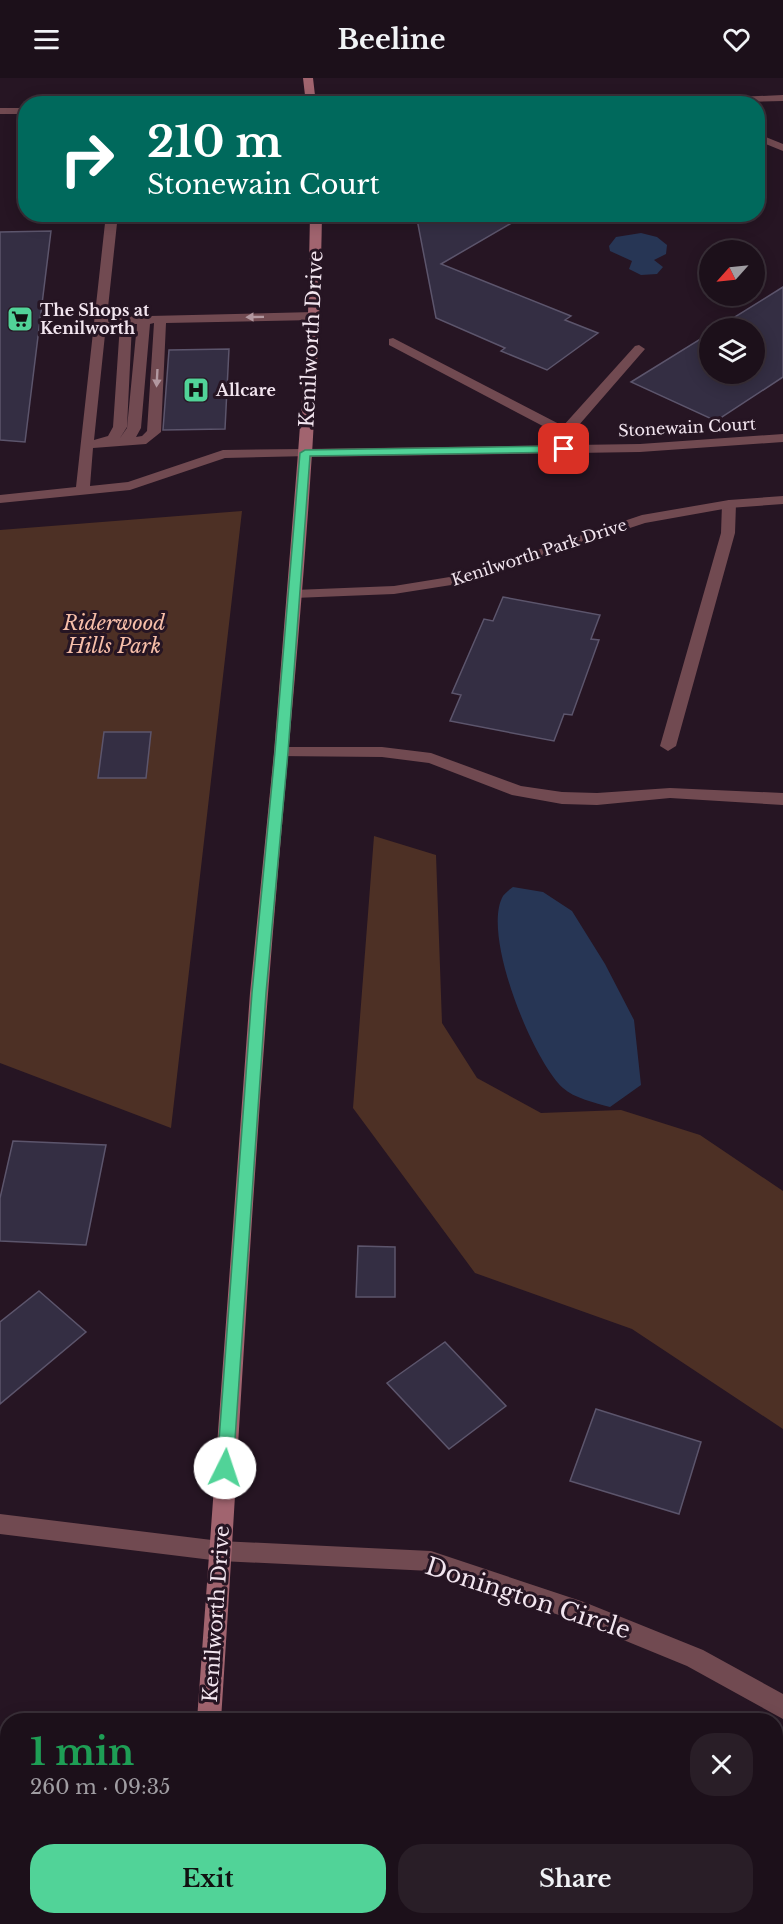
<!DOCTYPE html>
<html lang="en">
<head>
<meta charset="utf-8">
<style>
  :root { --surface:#1c101a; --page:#291e27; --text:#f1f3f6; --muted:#a09da2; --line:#3a3039; --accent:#51d398 }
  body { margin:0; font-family:"Libre Baskerville",serif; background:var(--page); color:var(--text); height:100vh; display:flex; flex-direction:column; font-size:22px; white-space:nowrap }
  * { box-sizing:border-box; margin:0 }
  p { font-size:20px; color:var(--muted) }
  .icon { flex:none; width:33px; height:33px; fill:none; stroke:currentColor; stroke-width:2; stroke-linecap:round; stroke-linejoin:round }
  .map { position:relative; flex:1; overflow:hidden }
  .sheet { position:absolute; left:0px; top:1635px; width:783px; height:212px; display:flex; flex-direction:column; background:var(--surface); border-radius:24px 24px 0 0; box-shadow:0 3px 15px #0003,0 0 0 2px var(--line) }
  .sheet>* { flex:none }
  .hud { position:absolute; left:18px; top:18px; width:747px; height:126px; border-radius:24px; box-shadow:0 3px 15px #0003,0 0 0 2px var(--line); background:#00695c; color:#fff; overflow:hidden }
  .needle { width:39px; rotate:243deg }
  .controls { position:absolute; left:699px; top:162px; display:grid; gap:12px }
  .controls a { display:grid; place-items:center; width:66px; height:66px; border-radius:50%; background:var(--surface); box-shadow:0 3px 15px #0003,0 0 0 2px var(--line); font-size:30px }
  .pin { position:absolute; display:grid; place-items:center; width:51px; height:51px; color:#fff; margin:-26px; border-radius:12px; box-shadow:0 3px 9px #0006 }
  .me { position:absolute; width:66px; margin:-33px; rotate:4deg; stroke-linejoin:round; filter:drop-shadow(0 0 4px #0008) }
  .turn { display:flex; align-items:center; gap:21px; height:126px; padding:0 30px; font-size:27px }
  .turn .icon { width:78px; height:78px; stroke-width:2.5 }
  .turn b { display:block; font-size:42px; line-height:51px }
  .round { display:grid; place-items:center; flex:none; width:63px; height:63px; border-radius:24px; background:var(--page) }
  .summary { display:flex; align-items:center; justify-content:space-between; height:102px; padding:0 30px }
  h1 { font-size:36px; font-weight:700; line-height:45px; color:#1e9e55 }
  .cta { display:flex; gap:12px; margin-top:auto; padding:12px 30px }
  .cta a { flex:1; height:69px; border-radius:24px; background:var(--accent); color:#111; font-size:24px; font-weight:700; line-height:69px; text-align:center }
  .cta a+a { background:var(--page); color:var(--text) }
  header { display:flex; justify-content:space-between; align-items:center; height:78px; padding:0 30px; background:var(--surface); font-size:27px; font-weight:700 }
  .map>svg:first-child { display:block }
  .green { fill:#4d3025 }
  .water { fill:#273655 }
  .building { fill:#342e43; stroke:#5c556c; stroke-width:1.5 }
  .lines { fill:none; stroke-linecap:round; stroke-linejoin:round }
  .lane { fill:#714a51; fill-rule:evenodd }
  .street { fill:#714a51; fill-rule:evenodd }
  .secondary { fill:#a1646f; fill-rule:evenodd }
  .oneway { fill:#b298a0 }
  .route { fill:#51d398; stroke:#358963; stroke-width:1.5 }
  .labels { text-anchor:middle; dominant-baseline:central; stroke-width:6; stroke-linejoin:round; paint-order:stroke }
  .far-poi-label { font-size:16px; font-weight:bold; fill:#f2e5ef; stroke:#261523; text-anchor:start }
  .far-street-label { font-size:16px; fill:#f2e5ef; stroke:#261523 }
  .street-label { font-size:20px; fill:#f2e5ef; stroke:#261523 }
  .park-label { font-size:20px; font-style:italic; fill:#f6bea9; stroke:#261523 }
  .near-street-label { font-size:24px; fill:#f2e5ef; stroke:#261523 }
</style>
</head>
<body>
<header><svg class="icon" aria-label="menu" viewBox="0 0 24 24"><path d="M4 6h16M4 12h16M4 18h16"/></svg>Beeline<svg class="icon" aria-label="heart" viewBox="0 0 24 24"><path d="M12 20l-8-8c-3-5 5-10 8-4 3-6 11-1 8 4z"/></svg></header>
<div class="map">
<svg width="783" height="1846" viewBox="0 0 783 1846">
  <rect width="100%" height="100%" fill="#261523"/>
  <path class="green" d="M242,433L171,1050L0,985V452Z
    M374,758L436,777L442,945L477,1000L541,1035L621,1032L700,1057L783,1113V1351L632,1251L475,1195L353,1030Z"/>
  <path class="water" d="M641,155L657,159L667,167L666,176L654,182L663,189L657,196L641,197L629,191L632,183L610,173L609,168L616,159Z
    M513,809L543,814L572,833L605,886L634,942L641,1007L610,1029C595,1025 574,1020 563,1010C533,983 481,856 503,818C505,815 510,811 513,809Z"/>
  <path class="building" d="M416,136H527L441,186L571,238L565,242L598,255L547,292L501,273L505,270L436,240Z
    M51,153L25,364L0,362V154Z
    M783,209V299L716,343L631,304L710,255V296H754V250H717Z
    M229,271L225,351L163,352L169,272Z
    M503,519L600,537L591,561L599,562L572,637L564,636L554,663L450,643L461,617L452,615L484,541L493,543Z
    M104,654H151L146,700H98Z
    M13,1063L106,1067L86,1167L0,1163V1120Z
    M358,1168L395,1169V1219H356Z
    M39,1213L86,1254L0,1326V1244Z
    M445,1264L506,1328L449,1371L387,1305Z
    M596,1331L701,1364L679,1436L570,1403Z"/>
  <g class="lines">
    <path class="lane" d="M0,30H26V36H0Z
      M758,56L783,66V73L758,63Z
      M106,136H118L107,239L314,234L320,238L314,242L166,245L161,354L146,366L93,370L90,408L128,404L223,372L305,371L310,372V378L225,380L130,412L0,425V417L76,409ZM154,245L147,353L142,358L136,359L141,350L150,246ZM120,246L113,349L108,358L94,362L106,247ZM132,246H137L127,350L120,360L127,349Z
      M393,260L563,348L635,268L639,267L645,271L572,355L571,371L564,375L557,371L558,356L389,267V261Z
      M729,422L736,426L735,455L676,668L668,673L660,668L721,455L722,426Z"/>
    <path class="street" d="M783,17V23L642,26L647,23Z
      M783,356V364L640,374L305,379L298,375L305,371L640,366Z
      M783,418V426L729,430L645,445L464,505L394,516L294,520L287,516L294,512L394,508L462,497L642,437L729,422Z
      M282,669H382L431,675L521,708L562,714L597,715L670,710L783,715V727L670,720L597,727L562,726L512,717L429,685L382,679L276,678L274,674Z
      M0,1436L220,1463L431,1473L584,1524L703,1572L783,1616V1641L687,1588L582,1545L431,1493L220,1483L0,1456Z"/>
    <path class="secondary" d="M303,0H313L316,26H306Z
      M310,136H322C318,397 288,656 268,916C249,1157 237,1400 221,1642H197L250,915L274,674L298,375L308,238Z
      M182,1839H208L207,1846H181Z"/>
  </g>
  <defs><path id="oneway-solid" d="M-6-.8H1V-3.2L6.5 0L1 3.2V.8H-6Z" transform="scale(1.5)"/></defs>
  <g class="oneway">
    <use href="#oneway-solid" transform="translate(255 239) rotate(179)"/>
    <use href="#oneway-solid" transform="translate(157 300) rotate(93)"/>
  </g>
  <path class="route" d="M564,368L569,371L567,374L310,378L288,674L266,915L233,1390L231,1395L225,1398L219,1395L217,1390L252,915L275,674L300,375L305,372Z"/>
  <defs>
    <g id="supermarket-square" transform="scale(1.35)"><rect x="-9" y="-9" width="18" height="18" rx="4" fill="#51d398" stroke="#261523"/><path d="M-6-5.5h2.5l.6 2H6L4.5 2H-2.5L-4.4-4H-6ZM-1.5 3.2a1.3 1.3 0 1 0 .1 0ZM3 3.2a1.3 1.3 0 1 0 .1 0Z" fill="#111"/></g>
    <g id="hospital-square" transform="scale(1.35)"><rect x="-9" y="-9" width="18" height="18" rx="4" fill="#51d398" stroke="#261523"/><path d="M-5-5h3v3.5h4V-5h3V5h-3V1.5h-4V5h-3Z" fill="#111"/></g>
  </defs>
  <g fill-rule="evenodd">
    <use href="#supermarket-square" x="20" y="241"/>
    <use href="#hospital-square" x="196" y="312"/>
  </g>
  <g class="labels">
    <g class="far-poi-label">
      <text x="40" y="232">The Shops at<tspan x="40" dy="18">Kenilworth</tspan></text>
      <text x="216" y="312">Allcare</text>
    </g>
    <g class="far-street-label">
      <text transform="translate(687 349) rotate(-3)">Stonewain Court</text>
      <text transform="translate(539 474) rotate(-18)">Kenilworth Park Drive</text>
    </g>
    <g class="street-label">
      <text transform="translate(311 261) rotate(-87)">Kenilworth Drive</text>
      <text transform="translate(216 1536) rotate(-86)">Kenilworth Drive</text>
    </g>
    <g class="park-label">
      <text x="114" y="545">Riderwood<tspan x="114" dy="23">Hills Park</tspan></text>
    </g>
    <g class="near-street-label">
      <text transform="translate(528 1520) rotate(18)">Donington Circle</text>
    </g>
  </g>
</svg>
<div class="controls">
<a><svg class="needle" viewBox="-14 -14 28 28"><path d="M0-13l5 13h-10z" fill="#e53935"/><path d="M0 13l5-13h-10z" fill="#a09da2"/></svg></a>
<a><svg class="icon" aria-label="layers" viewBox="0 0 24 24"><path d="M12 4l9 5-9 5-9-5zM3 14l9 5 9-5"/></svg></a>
</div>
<div class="pin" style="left:564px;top:371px;background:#d93025"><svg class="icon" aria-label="arrive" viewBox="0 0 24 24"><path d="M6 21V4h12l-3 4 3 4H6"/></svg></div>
<svg class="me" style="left:225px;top:1390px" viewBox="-20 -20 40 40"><circle r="19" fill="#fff"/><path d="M0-13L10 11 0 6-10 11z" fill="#51d398"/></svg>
<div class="hud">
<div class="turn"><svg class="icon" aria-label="right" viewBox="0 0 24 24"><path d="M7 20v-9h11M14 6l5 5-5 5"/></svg><div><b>210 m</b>Stonewain Court</div></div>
</div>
<section class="sheet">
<div class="summary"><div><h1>1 min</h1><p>260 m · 09:35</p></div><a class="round"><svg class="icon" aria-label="close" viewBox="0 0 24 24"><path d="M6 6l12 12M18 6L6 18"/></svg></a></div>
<div class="cta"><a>Exit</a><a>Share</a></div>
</section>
</div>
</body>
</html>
